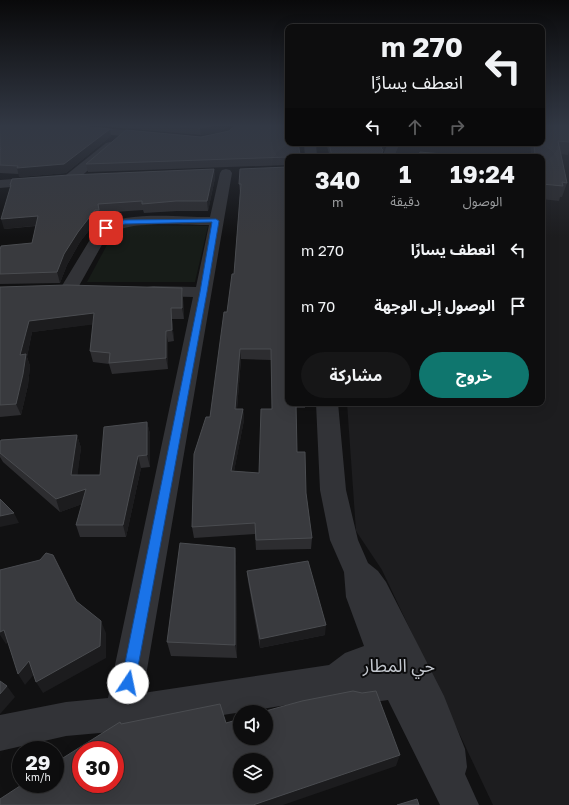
<!DOCTYPE html>
<html lang="ar">
<head>
<meta charset="utf-8">
<style>
  :root { --surface:#0d0d0e; --page:#161617; --text:#f1f3f6; --muted:#9a9c9e; --line:#2d2d2e; --accent:#0f766e }
  body { margin:0; font-family:"Golos Text","Noto Sans Arabic",sans-serif; background:var(--page); color:var(--text); direction:rtl; height:100vh; display:flex; flex-direction:column; font-size:15px; white-space:nowrap }
  * { box-sizing:border-box; margin:0 }
  p { font-size:13px; color:var(--muted) }
  .icon { flex:none; width:22px; height:22px; fill:none; stroke:currentColor; stroke-width:2; stroke-linecap:round; stroke-linejoin:round }
  .map { position:relative; flex:1; overflow:hidden; direction:ltr }
  .details { position:absolute; left:285px; top:154px; width:260px; height:252px; display:flex; flex-direction:column; background:var(--surface); border-radius:8px; box-shadow:0 4px 16px #0002,0 0 0 1px var(--line); direction:rtl }
  .details>* { flex:none }
  .banner { position:absolute; left:285px; top:24px; width:260px; height:122px; border-radius:8px; box-shadow:0 4px 16px #0002,0 0 0 1px var(--line); direction:rtl; background:#0d0d0e; color:var(--text); overflow:hidden }
  .fabs { position:absolute; left:233px; top:705px; display:grid; gap:8px }
  .fabs a { display:grid; place-items:center; width:40px; height:40px; border-radius:50%; background:var(--surface); box-shadow:0 4px 16px #0002,0 0 0 1px var(--line); font-size:20px }
  .speed { position:absolute; left:12px; top:741px; display:flex; gap:8px; font-size:20px; font-weight:700; text-align:center }
  .speed>* { display:grid; place-content:center; width:52px; height:52px; border-radius:50%; background:var(--surface); box-shadow:0 4px 16px #0002,0 0 0 1px var(--line); line-height:1 }
  .speed small { font-size:10px; font-weight:400 }
  .speed .limit { border:6px solid #d22; background:#fff; color:#111 }
  .pin { position:absolute; display:grid; place-items:center; width:34px; height:34px; color:#fff; margin:-17px; border-radius:8px; box-shadow:0 2px 6px #0006 }
  .me { position:absolute; width:44px; margin:-22px; rotate:11deg; stroke-linejoin:round; filter:drop-shadow(0 0 3px #0008) }
  .turn { display:flex; align-items:center; gap:14px; height:84px; padding:0 16px; font-size:18px }
  .turn .icon { width:52px; height:52px; stroke-width:2.5 }
  .turn b { display:block; font-size:28px; line-height:34px }
  .lanes { display:flex; align-items:center; height:38px; padding:0 16px; background:#0003; justify-content:center; gap:20px; direction:ltr }
  .lanes .off { opacity:.35 }
  .eta { display:flex; justify-content:space-evenly; align-items:center; height:68px; text-align:center }
  .eta b { font-size:24px; font-weight:700; line-height:28px }
  .cta { display:flex; gap:8px; margin-top:auto; padding:8px 16px }
  .cta a { flex:1; height:46px; border-radius:24px; background:var(--accent); color:#fff; font-size:16px; font-weight:700; line-height:46px; text-align:center }
  .cta a+a { background:var(--page); color:var(--text) }
  ul { padding:0; list-style:none }
  li { display:flex; align-items:center; gap:12px; height:56px; padding:0 16px }
  li div { flex:1 }
  li b { display:block; font-size:15px }
  li em { font-style:normal }
  .map>svg:first-child { display:block }
  .built { fill:#1d1d1f }
  .green { fill:#171c18 }
  .lines { fill:none; stroke-linecap:round; stroke-linejoin:round }
  .minor { fill:#323337; fill-rule:evenodd }
  .wall { fill:#2d2d30; fill-rule:evenodd }
  .shaded-wall { fill:#1c1c1e }
  .building { fill:#393a3e; stroke:#4a4c50; fill-rule:evenodd }
  .route { fill:#1a73e8; stroke:#114b97 }
  .labels { text-anchor:middle; dominant-baseline:central; stroke-width:4; stroke-linejoin:round; paint-order:stroke }
  .near-neighbourhood-label { font-size:18px; fill:#c3c7ce; stroke:#0c0c0d }
</style>
</head>
<body>
<div class="map">
<svg width="569" height="805" viewBox="0 0 569 805">
  <rect width="100%" height="100%" fill="#111112"/>
  <path class="built" d="M542,125H569V805H493L382,570L356,531L347,403H542V157H394L400,143H542Z"/>
  <path class="green" d="M143,225L208,226L195,282H87L114,232C122,226 133,226 143,225Z"/>
  <g class="lines">
    <path class="minor" d="M37,125H72L153,133L159,136L153,139L42,128L38,127Z
      M110,142L114,143L116,145L114,147L76,181H66L65,178L66,175L106,143Z
      M304,143H316L317,157H305Z
      M388,143H400L394,157H382Z
      M226,169L230,170L232,173L143,693L329,665L345,653L364,646L346,597L344,572L330,540L320,490L316,403H338L346,490L358,540L368,563L378,571L386,582L444,696L465,749L467,767L465,774L479,805H440L388,700L359,704L337,697L122,731L66,736L0,751V715L66,702L108,698L193,297L153,296L147,295L144,291L147,287L153,286L196,287L209,225C181,225 131,220 108,234L75,293L69,294L63,293L60,289L97,228C126,210 176,217 210,217L220,173L222,170Z
      M39,177L44,178L45,181L44,184L0,188V180Z"/>
  </g>
  <path class="wall" d="M0,125L111,136L66,173L19,177V174L0,173Z
    M88,125H230L220,132L201,135Z
    M229,131L300,154V157H288V165L88,172L86,164L201,137Z
    M569,131V151L568,155L561,154L567,183L562,197H560L559,201L542,199V157H531L530,143H542Z
    M326,143H386L383,150L382,157H330Z
    M401,143H418L417,145Z
    M288,167V403H305V408H296L297,452L306,493L312,538L311,549L256,550L255,534L194,538L192,527L234,274L240,193L239,184ZM241,359L271,360L272,409L259,473L234,471L244,420L243,409H237Z
    M214,169L215,178L208,211H177L144,213L143,210L100,213L101,220H97L80,242L67,265L60,283L0,284V250L32,243L36,226L4,229L10,188V185Z
    M0,287L182,288L183,298L184,319H172L174,341L168,342V369L112,374L109,364L93,362L90,351L93,324L32,332L27,357L30,366L28,385L21,415L0,417Z
    M147,422L150,434V467L141,468L126,537H80L76,525L82,504L60,512L3,462L0,457V442L77,435L81,448L77,475H100Z
    M235,548L236,562L237,658L171,656L167,642Z
    M247,571L325,635L260,648L248,581Z"/>
  <path class="shaded-wall" d="M216,125H230L220,132L201,135L200,128Z
    M110,129L111,136L66,173L19,177L17,168Z
    M384,143H386L381,156V148Z
    M214,169L215,178L208,211L207,201Z
    M95,210L97,220L80,242L67,265L60,283L57,272L64,254L78,232Z
    M38,216L41,225L4,229L1,219Z
    M182,288L183,298L184,319L182,308Z
    M171,308L174,341L172,330Z
    M94,313L97,324L32,332L27,357L30,366L28,385L21,415L16,404L20,355L29,321Z
    M166,331L168,342V369L166,358Z
    M240,349L241,359L236,420L235,409Z
    M243,409L244,420L232,482L231,471Z
    M147,422L150,434V467L147,455Z
    M77,435L81,448L76,487L71,475Z
    M138,456L141,468L126,537L123,525Z
    M86,489L91,501L60,512L56,499Z
    M14,513L19,523L0,527V516Z
    M235,548L236,562L237,658L235,645Z
    M101,621L106,633V658L43,693L36,682Z
    M326,625L325,635L260,648V639Z
    M4,630L11,641L6,644L0,635V632Z
    M29,661L36,672L25,685L18,674Z
    M7,686L15,697L1,713L0,714V694Z
    M400,755L396,766L283,805H253Z"/>
  <path class="building" d="M0,125H69L110,129L64,164L17,168L18,166L0,165V151L1,148H0Z
    M166,125H216L200,128Z
    M236,125H288V143H298L300,154L299,155V157H289L86,164L126,130L201,137L229,131Z
    M542,125H568L569,131V142L558,141L567,183L562,182L563,186L542,184V157H535L534,143H542Z
    M329,143H384L381,148L383,150L381,157H332Z
    M420,152L475,157H418Z
    M288,167V403H296L297,452H305L306,493L312,538L256,540L255,523L192,527L194,454L206,417H210L224,312H227L232,274H234L241,184H239L240,169ZM240,349H271L272,409H261L259,473L231,471L243,409H235Z
    M214,169L207,201H176L142,204V201L98,204L99,210H95L78,232L64,254L57,272L0,274V250L1,246L32,243L38,216L1,219L11,185H10L12,179L69,175Z
    M66,285L182,288V308H171L172,330L166,331V358L109,363L110,353L90,351L94,313L29,321L20,355L26,354L23,374L16,404L0,405V287Z
    M147,422V455L138,456L123,525H76L86,489L56,499L0,453V442L1,440L77,435L71,475H100L104,427Z
    M0,499L14,513L0,516Z
    M180,543L235,548V645L167,642Z
    M46,553L53,555L76,601L101,621L100,646L36,682L29,661L18,674L4,630L0,632V570L40,560Z
    M308,561L326,625L260,639L247,571Z
    M0,681L7,686L0,694Z
    M353,691L362,693L376,691L400,755L253,805H0V799L23,784H55V763L120,722L121,724L220,704L226,723L240,719V738H266V712H262L302,701ZM81,750H115V784H81ZM240,760H266V786H240Z
    M417,799L419,805H397Z"/>
  <linearGradient id="sky" x2="0" y2="1"><stop stop-color="#09090a"/><stop offset="0.53" stop-color="#323844"/><stop offset="1" stop-color="#323844" stop-opacity="0"/></linearGradient>
  <rect width="569" height="237" fill="url(#sky)"/>
  <path class="route" d="M216,219L219,221L207,292L135,683L132,687L128,690L123,687L121,683L200,292L212,222L125,224L106,230L103,228L124,220Z"/>
  <g class="labels">
    <g class="near-neighbourhood-label">
      <text x="399" y="665">حي المطار</text>
    </g>
  </g>
</svg>
<div class="fabs">
<a><svg class="icon" aria-label="sound" viewBox="0 0 24 24"><path d="M4 9h4l5-4v14l-5-4H4zM17 9q2 3 0 6"/></svg></a>
<a><svg class="icon" aria-label="layers" viewBox="0 0 24 24"><path d="M12 4l9 5-9 5-9-5zM3 14l9 5 9-5"/></svg></a>
</div>
<div class="speed"><div>29<small>km/h</small></div><div class="limit">30</div></div>
<div class="pin" style="left:106px;top:228px;background:#d93025"><svg class="icon" aria-label="arrive" viewBox="0 0 24 24"><path d="M6 21V4h12l-3 4 3 4H6"/></svg></div>
<svg class="me" style="left:128px;top:683px" viewBox="-20 -20 40 40"><circle r="19" fill="#fff"/><path d="M0-13L10 11 0 6-10 11z" fill="#1a73e8"/></svg>
<div class="banner">
<div class="turn"><svg class="icon" aria-label="left" viewBox="0 0 24 24"><path d="M17 20v-9H6M10 6l-5 5 5 5"/></svg><div><b>270 m</b>انعطف يسارًا</div></div>
<div class="lanes"><svg class="icon" aria-label="left" viewBox="0 0 24 24"><path d="M17 20v-9H6M10 6l-5 5 5 5"/></svg><svg class="icon off" aria-label="ahead" viewBox="0 0 24 24"><path d="M12 20V5M6 11l6-6 6 6"/></svg><svg class="icon off" aria-label="right" viewBox="0 0 24 24"><path d="M7 20v-9h11M14 6l5 5-5 5"/></svg></div>
</div>
<section class="details">
<div class="eta">
<div><b>19:24</b><p>الوصول</p></div>
<div><b>1</b><p>دقيقة</p></div>
<div><b>340</b><p>m</p></div>
</div>
<ul>
<li><svg class="icon" aria-label="left" viewBox="0 0 24 24"><path d="M17 20v-9H6M10 6l-5 5 5 5"/></svg><div><b>انعطف يسارًا</b></div><em>270 m</em></li>
<li><svg class="icon" aria-label="arrive" viewBox="0 0 24 24"><path d="M6 21V4h12l-3 4 3 4H6"/></svg><div><b>الوصول إلى الوجهة</b></div><em>70 m</em></li>
</ul>
<div class="cta"><a>خروج</a><a>مشاركة</a></div>
</section>
</div>
</body>
</html>
